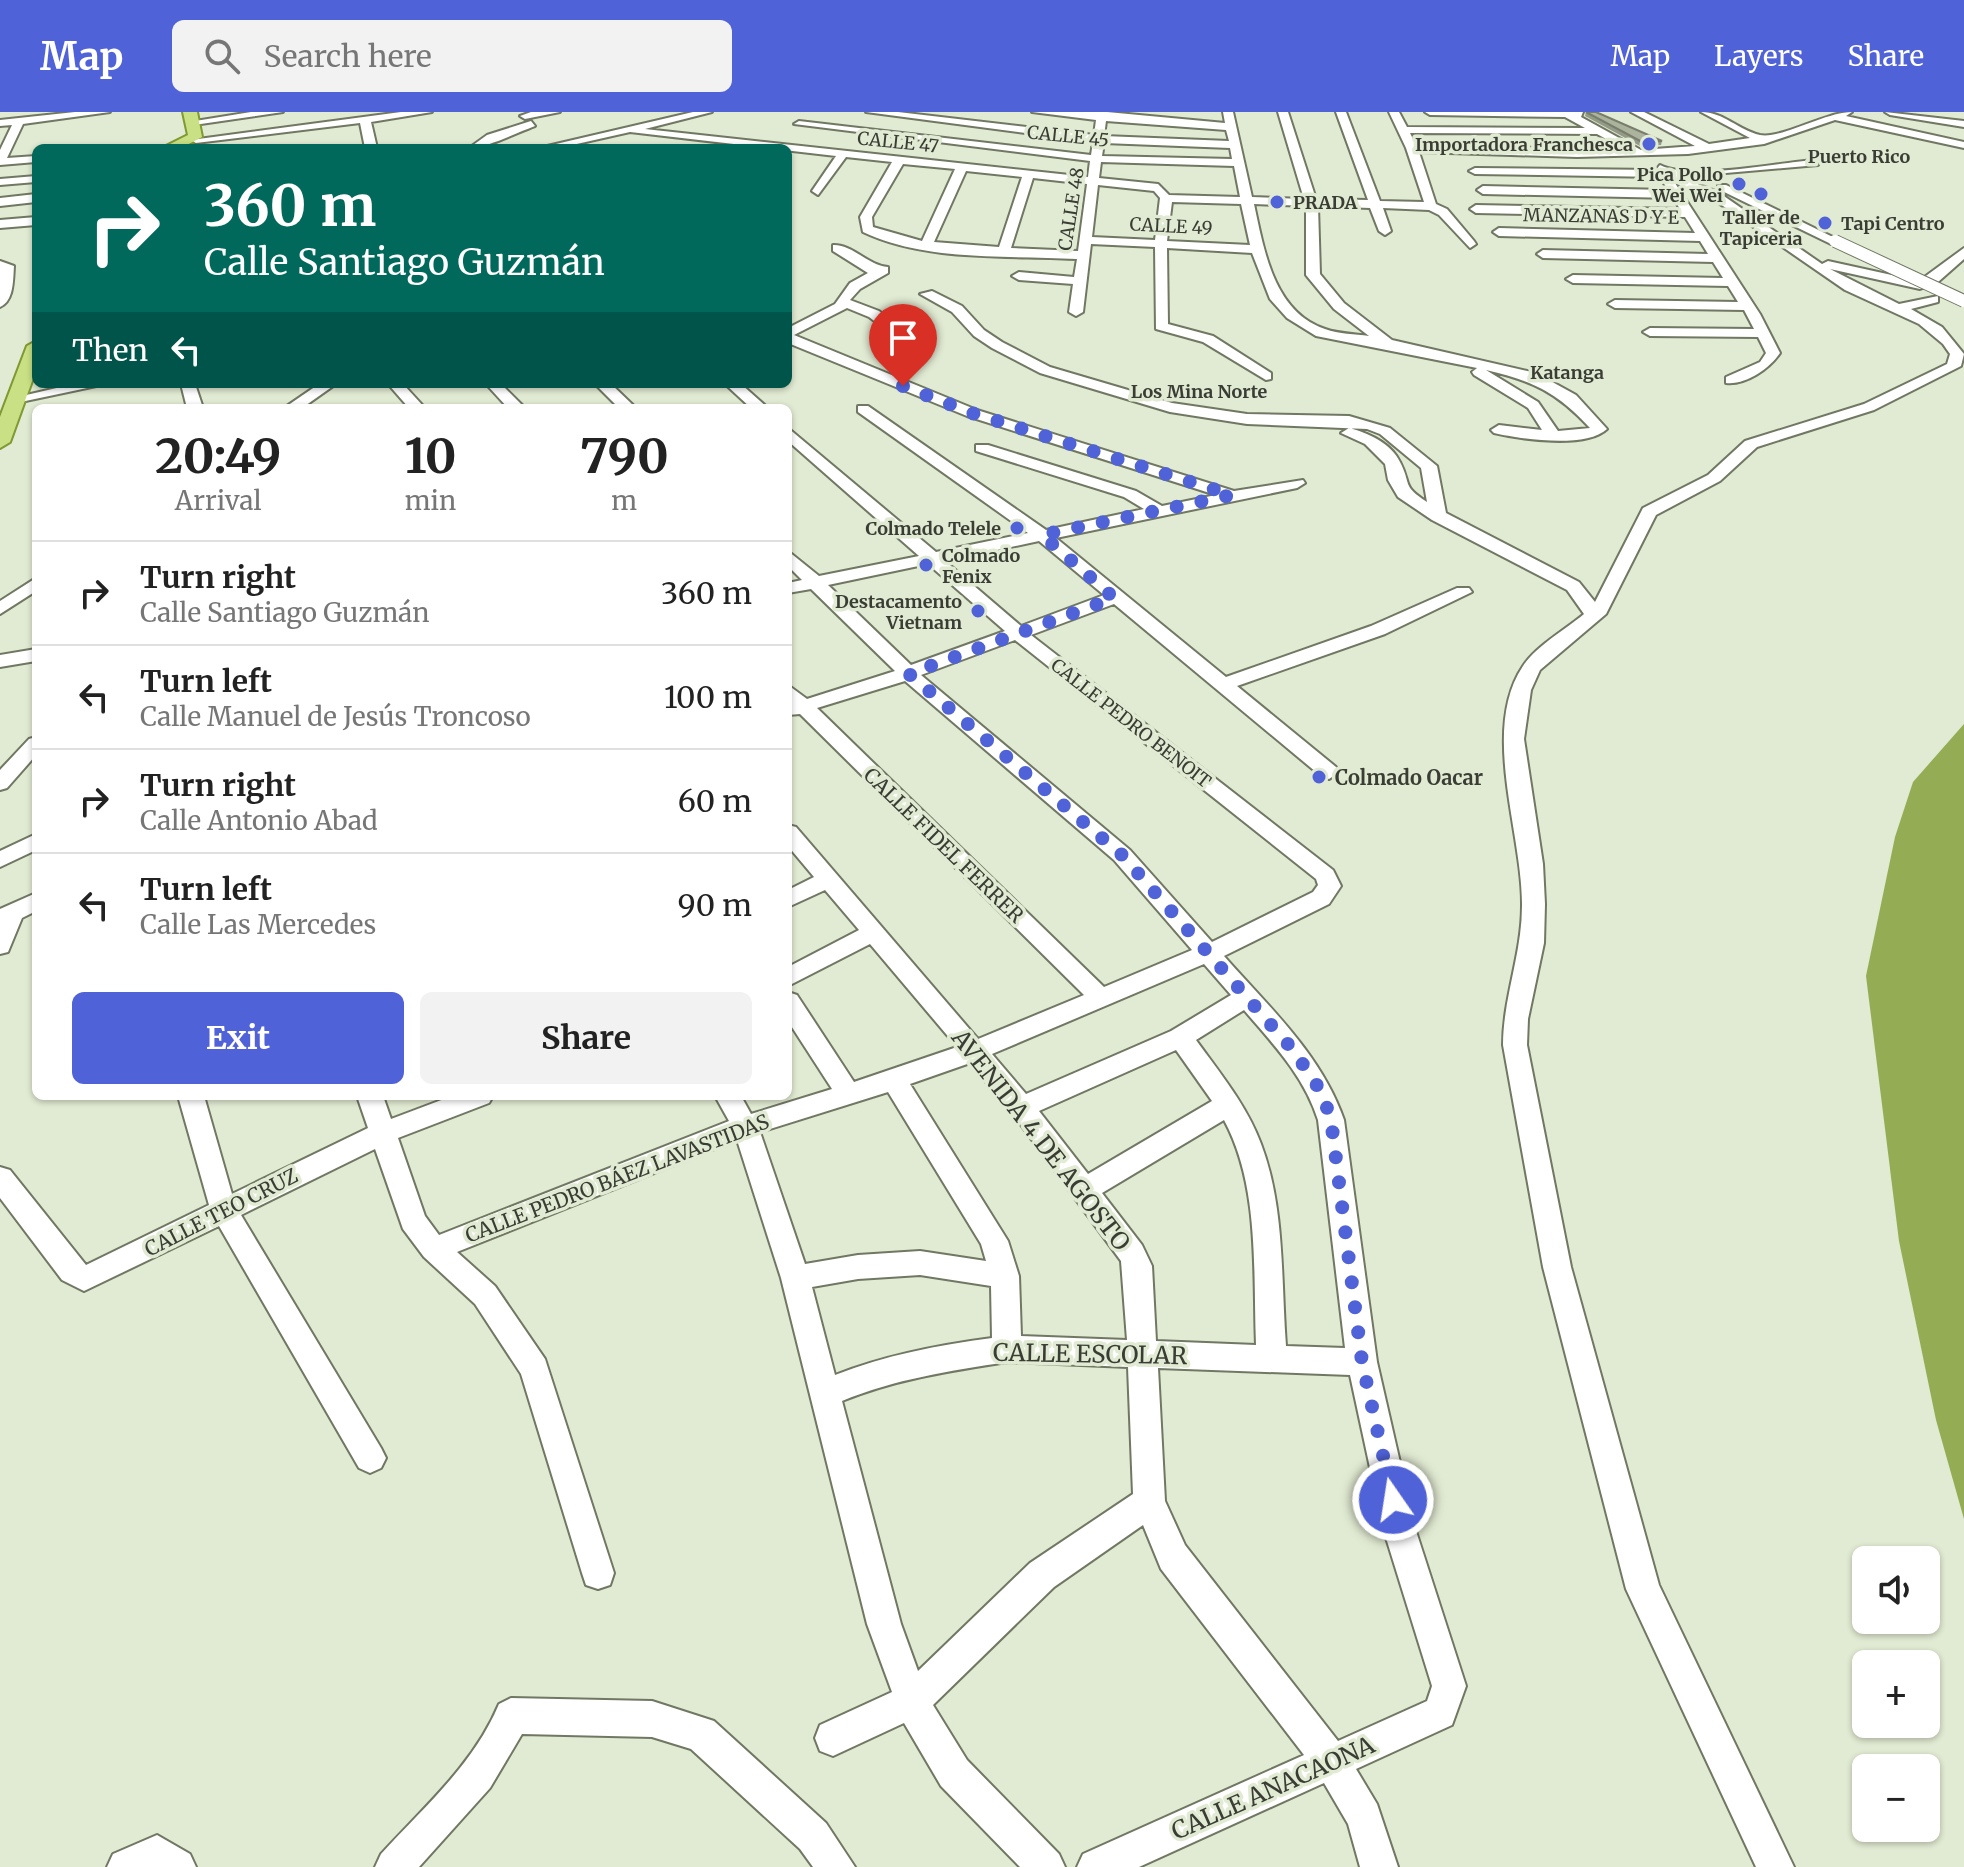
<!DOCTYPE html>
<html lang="en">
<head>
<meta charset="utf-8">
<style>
  :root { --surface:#fff; --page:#f2f2f2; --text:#222; --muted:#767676; --line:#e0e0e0; --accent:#5062d8 }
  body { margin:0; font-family:Merriweather,serif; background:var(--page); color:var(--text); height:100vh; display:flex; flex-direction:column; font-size:30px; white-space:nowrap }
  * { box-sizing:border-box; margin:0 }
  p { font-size:26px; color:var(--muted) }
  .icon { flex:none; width:44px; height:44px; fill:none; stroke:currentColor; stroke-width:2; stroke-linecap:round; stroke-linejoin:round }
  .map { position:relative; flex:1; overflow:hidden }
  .drawer { position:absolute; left:32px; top:292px; width:760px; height:696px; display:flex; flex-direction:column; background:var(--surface); border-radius:12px; box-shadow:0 2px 6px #0004 }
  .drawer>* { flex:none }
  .hud { position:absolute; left:32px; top:32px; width:760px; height:244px; border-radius:12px; box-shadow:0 2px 6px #0004; background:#00695c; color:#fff; overflow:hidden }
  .tools { position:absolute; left:1852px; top:1434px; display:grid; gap:16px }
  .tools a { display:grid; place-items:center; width:88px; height:88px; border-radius:12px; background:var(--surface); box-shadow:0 2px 6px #0004; font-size:40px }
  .pin { position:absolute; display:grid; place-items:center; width:68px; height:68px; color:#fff; margin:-82px -34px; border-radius:50% 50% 50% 0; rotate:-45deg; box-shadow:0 0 8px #0007 }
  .pin .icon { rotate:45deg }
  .me { position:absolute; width:88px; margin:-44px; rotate:347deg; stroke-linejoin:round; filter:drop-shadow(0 0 6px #0008) }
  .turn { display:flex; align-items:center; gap:28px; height:168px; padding:0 40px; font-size:36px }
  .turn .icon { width:104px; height:104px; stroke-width:2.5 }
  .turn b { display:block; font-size:56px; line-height:68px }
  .then { display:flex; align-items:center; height:76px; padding:0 40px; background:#0003; gap:16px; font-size:30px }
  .eta { display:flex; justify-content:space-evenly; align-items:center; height:136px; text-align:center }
  .eta b { font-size:48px; font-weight:700; line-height:56px }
  .primary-button { display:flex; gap:16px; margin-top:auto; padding:16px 40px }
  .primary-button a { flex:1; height:92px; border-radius:12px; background:var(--accent); color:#fff; font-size:32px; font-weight:700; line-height:92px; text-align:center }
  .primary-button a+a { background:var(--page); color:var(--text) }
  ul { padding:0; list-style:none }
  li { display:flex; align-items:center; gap:24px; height:104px; padding:0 40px; border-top:2px solid var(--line) }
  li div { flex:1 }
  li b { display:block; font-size:30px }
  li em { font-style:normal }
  header { display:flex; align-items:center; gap:48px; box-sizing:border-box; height:112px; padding:0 40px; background:var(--accent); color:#fff }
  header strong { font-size:38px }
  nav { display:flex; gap:44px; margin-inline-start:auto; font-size:28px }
  .search { width:560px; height:72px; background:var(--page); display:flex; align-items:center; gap:20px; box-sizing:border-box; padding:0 28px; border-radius:12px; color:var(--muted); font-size:30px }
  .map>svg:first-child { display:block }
  .water { fill:#94ad54 }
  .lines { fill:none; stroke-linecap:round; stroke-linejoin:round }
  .minor-casing { stroke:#707762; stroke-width:4 }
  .major-casing { stroke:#819933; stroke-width:4 }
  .minor { fill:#fff; fill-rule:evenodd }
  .major { fill:#cae084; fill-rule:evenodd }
  .minor-bridge-casing { stroke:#707762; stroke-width:14; stroke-linecap:butt }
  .minor-bridge { stroke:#fff; stroke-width:12 }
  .wall { fill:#939a86 }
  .building { fill:#abb39c; stroke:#787d6d; stroke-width:2 }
  .route { stroke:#5062d8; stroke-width:14; stroke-dasharray:0 25.2 }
  .poi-dot { fill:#5062d8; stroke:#e1ead2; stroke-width:3 }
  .labels { text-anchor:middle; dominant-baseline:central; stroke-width:7; stroke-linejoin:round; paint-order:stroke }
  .far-street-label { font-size:18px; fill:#3a3d34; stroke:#e1ead2 }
  .far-poi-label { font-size:18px; font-weight:bold; fill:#3a3d34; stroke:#e1ead2; text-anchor:end }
  .far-neighbourhood-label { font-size:18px; font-weight:bold; fill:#3a3d34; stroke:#e1ead2 }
  .poi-label { font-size:20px; font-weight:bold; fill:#3a3d34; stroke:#e1ead2; text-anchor:start }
  .street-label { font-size:20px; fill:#3a3d34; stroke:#e1ead2 }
  .near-street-label { font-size:24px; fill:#3a3d34; stroke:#e1ead2 }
</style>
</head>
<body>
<header>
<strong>Map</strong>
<div class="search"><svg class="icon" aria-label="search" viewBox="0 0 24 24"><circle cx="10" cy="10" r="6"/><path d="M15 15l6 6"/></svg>Search here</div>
<nav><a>Map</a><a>Layers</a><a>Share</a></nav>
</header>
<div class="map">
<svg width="1964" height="1755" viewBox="0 0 1964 1755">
  <rect width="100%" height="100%" fill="#e1ead2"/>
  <path class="water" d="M1964,612V1407L1936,1308L1899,1129L1866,864L1895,725L1913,670Z"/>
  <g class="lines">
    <g class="minor-casing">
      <path id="minor" d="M75,0H110L23,12L7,46L36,44V50L0,53V38L12,13L0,14V8Z
        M251,0H283L194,13L189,10Z
        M401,0H432L371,10L377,36H365L360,11L196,31L191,28Z
        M531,0H560L525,7L520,4Z
        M693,0H712L645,17L1088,65L1090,49L794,12L799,9L1091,43L1093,30L866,0H898L1094,23L1096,8L1032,0H1107L1225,11L1223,0H1233L1252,85L1304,87L1278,0H1288L1316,87L1368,88L1336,0H1346L1380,89L1424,90L1406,36L1389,0H1399L1407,15L1585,16L1565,5L1430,3L1425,0H1583L1581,5L1641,38L1695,34L1631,0H1644L1709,32L1750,26L1701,0C1724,0 1738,18 1760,23C1782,27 1825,0 1852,0L1846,4L1964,30V36L1835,8L1764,32L1688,42L1577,45L1419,40L1436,92L1447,97L1474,129L1476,132L1470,136L1439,103L1429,98L1383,96L1391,119L1385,123L1379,119L1370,96L1318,94L1320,162L1344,191L1392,228L1536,261L1576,283L1607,317C1586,337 1520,327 1494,321L1491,318L1499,313L1542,318L1528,296L1474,263L1472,260L1477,256L1316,224L1287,206L1270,187L1252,141L1167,136L1168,212L1213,224L1271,261V267L1266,268L1203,230L1156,217L1155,135L1091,132L1083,200L1076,204L1069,200L1073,172L1019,168L1012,164L1019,160L1074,165L1077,147C1008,143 926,150 863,120L860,105L892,50L846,45L818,83L812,79L836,44L630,20L559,36L543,35ZM1106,9L1226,18L1229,29L1104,24ZM1410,21L1597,22L1626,38L1416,33ZM1104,31L1230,36L1232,47L1102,44ZM1101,50L1234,54L1240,85L1169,83L1158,72L1099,66ZM903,52L955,57L922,129L873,115L872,105ZM966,59L1022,65L999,135L934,130ZM1033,66L1087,72L1078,139L1011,136ZM1098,73L1154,79L1160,86L1155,128L1092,125ZM1172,90L1241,92L1250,133L1167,129ZM1254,92L1306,94V163L1334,197L1369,224C1355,222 1339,222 1325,217C1274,200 1264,139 1254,92ZM1486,258C1533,269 1557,280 1590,316L1558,319L1538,290Z
        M1885,0L1964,9V15L1890,3Z
        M531,9L535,14C516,21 487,36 469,36L487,23Z
        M1814,48L1818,53L1680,65L1718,80L1822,152L1828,149L1919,169L1964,136V147L1938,170L1920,177L1830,157L1899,192L1938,184V190L1911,197L1942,215L1964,242L1961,254L1874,298L1757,335L1720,369L1656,403L1606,502L1540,558L1531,578L1524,627L1543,752L1545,792L1544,831L1528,907L1527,933L1571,1155L1659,1473L1794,1755H1756L1626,1477L1543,1155L1503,933C1503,886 1522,842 1522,794C1523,722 1480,618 1523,554C1536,534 1565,518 1584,502L1567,478L1432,408L1398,385L1388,368L1385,352L1365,332L1341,321L1349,316C1368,321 1391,331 1400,350C1412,373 1401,373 1427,390L1421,356L1380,322L1367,317L1247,312L1170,300L1040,261L992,236L974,224L952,200L920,182L932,179L962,194L984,218L1002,230L1050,255L1172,291L1247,302L1349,304L1390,316L1437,354L1446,401L1579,470L1595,490L1643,396L1708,363L1745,329L1864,292L1947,252L1950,242L1943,232L1919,212L1845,178L1710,85L1675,71L1760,202L1780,241C1769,257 1746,273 1726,271V265L1760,250L1766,241L1758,225L1650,224L1643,220L1650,216L1754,217L1744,198L1615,196L1608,192L1615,188L1738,190L1728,174L1573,171L1566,167L1573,163L1723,166L1713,150L1543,146L1537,142L1543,138L1708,142L1700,129L1499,124L1493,120L1499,116L1695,121L1685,105L1476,101L1470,97L1476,93L1680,97L1673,86L1483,82L1477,78L1483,74L1668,78L1660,65L1475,62L1469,59L1475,56L1656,58L1660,53C1692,69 1775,51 1814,48Z
        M36,64V70L0,73V67Z
        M1718,73H1726L1841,129L1831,132L1718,77Z
        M36,82V90L0,94V86Z
        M36,105V113L0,116V108Z
        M833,133C852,132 869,154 888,155V161L860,177L850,188L879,199L914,227L902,230L869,205L847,196L794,223L977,298L1234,379L1303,368L1305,371L1297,376L1056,426L1226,565L1371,514L1457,476H1469L1472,480L1385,522L1237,574L1336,655L1339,660L1329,667L1322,665L1114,492L1031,523L1333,758L1341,774L1329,792L1224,844C1268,894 1321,942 1344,1008L1377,1250L1415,1416L1466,1574L1452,1613L1356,1657L1377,1692L1398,1755H1360L1348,1712L1324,1671L1139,1755H1077L1083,1742L1304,1643L1161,1457L1143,1413L1054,1475L933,1593L967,1648L1059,1742L1065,1755H1020L941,1674L904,1611L833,1644L820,1639L815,1626L820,1613L892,1580L867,1512L781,1166L737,1028L457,1140L495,1174L545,1247L614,1461L610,1473L598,1477L586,1473L582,1461L521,1262L475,1192L424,1145L403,1117L375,1037L241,1103L381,1336L386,1346L381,1356L370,1361L359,1356L219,1114L84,1179L62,1168L0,1086V1055L10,1058L86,1153L209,1093L178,984H204L232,1082L368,1016L357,984H383L391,1007L452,984H493L489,991L398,1026L425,1104L439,1123L729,1009L715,984H741L751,1002L832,977L788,909V880L797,883L854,970L957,935L870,832L788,874V855L859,818L825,778L788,795V778L814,765L788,734V713L796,715L978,927L1084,883L800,602L788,603V573L807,587L895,559L811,477L788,481V471L802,468L788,454V439L819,464L919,444L788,329V316L936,440L1028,421L858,300V294H868L1046,418L1144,397L1124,385L976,339V333H988L1136,379L1162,394L1216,383L967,304L788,231V216L835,192L850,171L868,161L833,139ZM1039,429L1104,483L1021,514L945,449ZM928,452L1005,519L911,553L828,473ZM1015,528L1316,767L1318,773L1313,780L1212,830L1130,738L921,563ZM905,569L1114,748L1192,838L1104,875L817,596ZM1204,852L1231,883L1171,919L1026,982L992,942ZM1244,898C1274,933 1304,964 1318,1008L1345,1236L1286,1234C1281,1168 1285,1095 1261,1032C1247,994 1220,961 1196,928ZM1176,938L1212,989L1088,1062L1039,999ZM970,951L1013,1002L1121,1149L1127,1228L1021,1224L1019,1164L1008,1129L910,972ZM888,980L981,1132L986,1149L920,1139L858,1143L805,1152L760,1020ZM1224,1008C1260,1074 1253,1160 1256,1233L1156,1229L1152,1154L1142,1133L1102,1081ZM920,1163L991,1174L992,1226C938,1233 886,1243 835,1263L812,1175L858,1167ZM1007,1250L1128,1255L1133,1382L1030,1451L918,1559L901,1512L842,1289C895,1267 950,1259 1007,1250ZM1158,1256L1350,1263L1383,1416L1432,1574L1427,1589L1338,1629L1185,1433L1165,1389Z
        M0,149L14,154C13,168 14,189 0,195Z
        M74,272H106L16,291L9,287Z
        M181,272H195L203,296H187Z
        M319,272H336L302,296H284Z
        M388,272H403L425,296H409Z
        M486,272H501L525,296H508Z
        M595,272H611L636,296H619Z
        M725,272H741L768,296H751Z
        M36,466V479L0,502V489Z
        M36,537V549L0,555V543Z
        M36,625V643L7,676L0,678V658L29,627Z
        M36,722V738L0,755V739Z
        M36,781V799L22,806L8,840L0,842V797Z
        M511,1586L652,1589L714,1609L826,1711L855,1755H813L800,1737L691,1637L652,1625L522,1622L490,1676L419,1755H375L381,1742C424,1695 474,1652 499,1592Z
        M157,1723L190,1742L196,1755H107L113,1742Z"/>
    </g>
    <g class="major-casing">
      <path id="major" d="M183,0H197L202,25L181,36H162L188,23Z
        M36,229V258L10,330L0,336V305L27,234Z"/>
    </g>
    <use href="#minor" class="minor"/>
    <use href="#major" class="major"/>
    <g class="minor-bridge-casing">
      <path id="minor-bridge" d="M1835,129L1964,189"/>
    </g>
    <use href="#minor-bridge" class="minor-bridge"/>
  </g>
  <path class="wall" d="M1586,0L1662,29L1661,33L1640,34L1585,4Z"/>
  <path class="building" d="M1586,0H1596L1662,29L1642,30Z"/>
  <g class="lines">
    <path class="route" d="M903,274L972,301L1232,383L1042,423L1114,486L909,562L1122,743L1294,939L1322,981L1331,1008L1362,1250L1393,1388"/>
  </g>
  <g class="poi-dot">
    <circle cx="1649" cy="32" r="8"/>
    <circle cx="1739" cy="72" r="8"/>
    <circle cx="1761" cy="82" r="8"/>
    <circle cx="1277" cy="90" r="8"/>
    <circle cx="1825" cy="111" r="8"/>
    <circle cx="1017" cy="416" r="8"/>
    <circle cx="926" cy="453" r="8"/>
    <circle cx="978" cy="499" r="8"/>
    <circle cx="1319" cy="665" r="8"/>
  </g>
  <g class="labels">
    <g class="far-street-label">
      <text transform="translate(1068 24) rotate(6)">CALLE 45</text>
      <text transform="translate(898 30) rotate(6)">CALLE 47</text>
      <text transform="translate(1071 97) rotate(-81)">CALLE 48</text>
      <text transform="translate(1601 104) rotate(1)">MANZANAS D Y E</text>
      <text transform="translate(1171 114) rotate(3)">CALLE 49</text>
      <text transform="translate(1131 611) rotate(38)">CALLE PEDRO BENOIT</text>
    </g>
    <g class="far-poi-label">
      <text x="1633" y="32">Importadora Franchesca</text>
      <text x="1723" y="62">Pica Pollo<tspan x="1723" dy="21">Wei Wei</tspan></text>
      <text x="1293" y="90" text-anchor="start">PRADA</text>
      <text x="1761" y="105" text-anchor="middle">Taller de<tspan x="1761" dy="21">Tapiceria</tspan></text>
      <text x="1841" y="111" text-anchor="start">Tapi Centro</text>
      <text x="1001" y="416">Colmado Telele</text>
      <text x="942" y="443" text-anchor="start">Colmado<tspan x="942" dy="21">Fenix</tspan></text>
      <text x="962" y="489">Destacamento<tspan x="962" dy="21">Vietnam</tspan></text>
    </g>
    <g class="far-neighbourhood-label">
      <text x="1859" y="44">Puerto Rico</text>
      <text x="1567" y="260">Katanga</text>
      <text x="1199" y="279">Los Mina Norte</text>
    </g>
    <g class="poi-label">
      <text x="1335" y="665">Colmado Oacar</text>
    </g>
    <g class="street-label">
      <text transform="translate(944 733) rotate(44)">CALLE FIDEL FERRER</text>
      <text transform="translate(617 1066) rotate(-21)">CALLE PEDRO BÁEZ LAVASTIDAS</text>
      <text transform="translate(221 1100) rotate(-27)">CALLE TEO CRUZ</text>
    </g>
    <g class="near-street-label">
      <text transform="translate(1041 1028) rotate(52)">AVENIDA 4 DE AGOSTO</text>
      <text transform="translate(1090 1242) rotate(1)">CALLE ESCOLAR</text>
      <text transform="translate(1273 1676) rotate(-24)">CALLE ANACAONA</text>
    </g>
  </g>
</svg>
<div class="tools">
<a><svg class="icon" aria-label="sound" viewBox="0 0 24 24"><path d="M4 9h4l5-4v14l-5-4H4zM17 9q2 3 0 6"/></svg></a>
<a>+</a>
<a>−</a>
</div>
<div class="pin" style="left:903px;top:274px;background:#d93025"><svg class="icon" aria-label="arrive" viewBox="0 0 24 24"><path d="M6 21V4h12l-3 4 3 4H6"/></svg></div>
<svg class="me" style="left:1393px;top:1388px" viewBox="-20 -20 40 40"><circle r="17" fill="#5062d8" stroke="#fff" stroke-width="3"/><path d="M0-11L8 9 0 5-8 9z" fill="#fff"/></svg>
<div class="hud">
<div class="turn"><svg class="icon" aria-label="right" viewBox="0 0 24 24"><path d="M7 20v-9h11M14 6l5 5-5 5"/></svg><div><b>360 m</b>Calle Santiago Guzmán</div></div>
<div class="then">Then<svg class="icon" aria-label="left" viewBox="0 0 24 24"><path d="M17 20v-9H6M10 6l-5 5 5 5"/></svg></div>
</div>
<section class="drawer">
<div class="eta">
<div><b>20:49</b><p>Arrival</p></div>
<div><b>10</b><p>min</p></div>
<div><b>790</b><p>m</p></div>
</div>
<ul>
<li><svg class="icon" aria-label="right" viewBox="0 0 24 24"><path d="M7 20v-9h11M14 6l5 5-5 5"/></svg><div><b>Turn right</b><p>Calle Santiago Guzmán</p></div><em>360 m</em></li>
<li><svg class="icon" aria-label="left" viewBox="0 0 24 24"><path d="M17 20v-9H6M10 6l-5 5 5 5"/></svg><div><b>Turn left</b><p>Calle Manuel de Jesús Troncoso</p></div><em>100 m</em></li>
<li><svg class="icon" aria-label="right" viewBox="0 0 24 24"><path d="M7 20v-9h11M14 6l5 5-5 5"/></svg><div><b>Turn right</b><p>Calle Antonio Abad</p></div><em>60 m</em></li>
<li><svg class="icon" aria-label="left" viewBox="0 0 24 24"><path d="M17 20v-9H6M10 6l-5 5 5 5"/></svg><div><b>Turn left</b><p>Calle Las Mercedes</p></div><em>90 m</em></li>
</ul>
<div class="primary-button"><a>Exit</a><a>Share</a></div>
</section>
</div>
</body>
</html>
